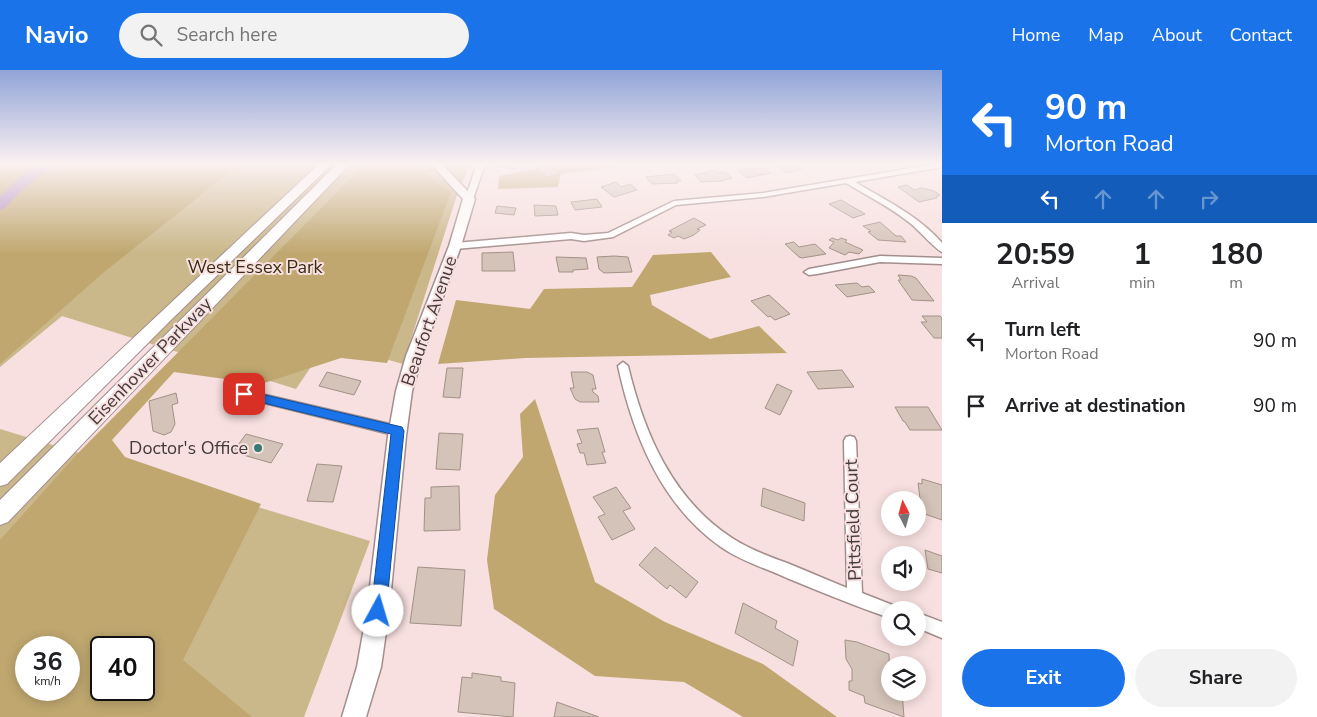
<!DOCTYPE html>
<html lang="en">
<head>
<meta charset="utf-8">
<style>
  :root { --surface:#fff; --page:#f2f2f2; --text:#202124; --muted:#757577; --accent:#1a73e8 }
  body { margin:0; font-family:"Nunito Sans",sans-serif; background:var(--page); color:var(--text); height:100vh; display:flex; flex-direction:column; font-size:19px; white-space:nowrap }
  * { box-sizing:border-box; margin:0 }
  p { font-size:16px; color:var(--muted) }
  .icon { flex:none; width:28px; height:28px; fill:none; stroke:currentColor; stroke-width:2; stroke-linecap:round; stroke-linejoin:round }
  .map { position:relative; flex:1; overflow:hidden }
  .drawer { display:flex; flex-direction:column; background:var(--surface); width:375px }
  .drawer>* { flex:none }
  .top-card { background:#1a73e8; color:#fff; overflow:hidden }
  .needle { width:32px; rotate:354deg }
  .controls { position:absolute; left:881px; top:421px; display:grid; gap:10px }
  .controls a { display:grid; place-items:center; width:45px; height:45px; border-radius:50%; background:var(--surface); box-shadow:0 2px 12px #0003; font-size:25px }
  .speed { position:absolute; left:15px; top:566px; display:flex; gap:10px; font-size:25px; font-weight:700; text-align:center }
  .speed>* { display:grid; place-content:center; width:65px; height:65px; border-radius:50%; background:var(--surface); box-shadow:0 2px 12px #0003; line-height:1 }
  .speed small { font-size:12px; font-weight:400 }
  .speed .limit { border:2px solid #111; border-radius:8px; background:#fff; color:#111 }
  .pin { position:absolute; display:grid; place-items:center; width:42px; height:42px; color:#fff; margin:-21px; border-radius:10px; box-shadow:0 2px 8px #0006 }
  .me { position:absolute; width:55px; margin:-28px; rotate:6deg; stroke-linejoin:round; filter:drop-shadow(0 0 4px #0008) }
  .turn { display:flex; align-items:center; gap:18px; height:105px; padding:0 20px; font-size:22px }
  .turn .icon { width:65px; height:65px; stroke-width:2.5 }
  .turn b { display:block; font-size:35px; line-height:42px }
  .lanes { display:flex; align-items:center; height:48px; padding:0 20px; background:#0003; justify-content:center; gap:25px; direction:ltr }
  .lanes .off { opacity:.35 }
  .eta { display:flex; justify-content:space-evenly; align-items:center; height:85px; text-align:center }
  .eta b { font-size:30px; font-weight:700; line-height:35px }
  .cta { display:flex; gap:10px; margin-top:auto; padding:10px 20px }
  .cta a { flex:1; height:58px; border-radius:30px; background:var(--accent); color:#fff; font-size:20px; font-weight:700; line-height:58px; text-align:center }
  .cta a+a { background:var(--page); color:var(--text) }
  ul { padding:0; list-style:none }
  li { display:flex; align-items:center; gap:15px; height:65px; padding:0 20px }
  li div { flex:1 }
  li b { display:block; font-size:19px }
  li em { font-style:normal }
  header { display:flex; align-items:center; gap:30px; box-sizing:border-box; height:70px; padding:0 25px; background:var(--accent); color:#fff }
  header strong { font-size:24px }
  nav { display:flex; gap:28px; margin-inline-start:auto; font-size:18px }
  .search { width:350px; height:45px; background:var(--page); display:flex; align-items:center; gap:12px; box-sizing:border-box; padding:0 18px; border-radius:28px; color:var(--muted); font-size:19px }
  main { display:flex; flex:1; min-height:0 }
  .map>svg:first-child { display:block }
  .green { fill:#cab78a; fill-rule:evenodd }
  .forest { fill:#bfa76f; fill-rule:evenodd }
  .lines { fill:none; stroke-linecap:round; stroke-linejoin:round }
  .river { fill:#ae8cbd; fill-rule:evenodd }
  .building { fill:#d4c3b8; stroke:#a29186 }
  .street-casing { stroke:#a38e8d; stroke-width:3 }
  .secondary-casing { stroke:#a38e8d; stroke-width:3 }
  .primary-casing { stroke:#a38e8d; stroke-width:2 }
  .street { fill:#fff; fill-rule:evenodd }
  .secondary { fill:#fff; fill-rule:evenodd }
  .primary { fill:#fff; fill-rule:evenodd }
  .route { fill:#1a73e8; stroke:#114b97 }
  .poi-dot { fill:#347b74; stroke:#f7e0df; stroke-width:2 }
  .labels { text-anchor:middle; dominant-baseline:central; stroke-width:4; stroke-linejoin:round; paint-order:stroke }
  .park-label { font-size:18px; fill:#372c12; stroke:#f7e0df }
  .street-label { font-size:18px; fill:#433a39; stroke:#f7e0df }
  .poi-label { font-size:18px; fill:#433a39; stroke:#f7e0df; text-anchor:end }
</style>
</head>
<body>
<header>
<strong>Navio</strong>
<div class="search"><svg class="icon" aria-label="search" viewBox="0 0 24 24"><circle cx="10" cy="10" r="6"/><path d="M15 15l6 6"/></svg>Search here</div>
<nav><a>Home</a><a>Map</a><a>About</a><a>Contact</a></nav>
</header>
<main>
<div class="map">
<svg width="942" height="647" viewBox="0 0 942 647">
  <rect width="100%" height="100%" fill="#f7e0df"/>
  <path class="green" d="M86,94H470L456,128L403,294L327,273L296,319L62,246L0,297V153Z
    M0,359L370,471L304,647H0ZM26,578H69V620H26ZM101,578H144V620H101Z"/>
  <path class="forest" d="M0,94H240L104,202L0,294Z
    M365,94H418L423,102L451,122L387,293L341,288L261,314L174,302L112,370L125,387L261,434L183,590L252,647H0V470L80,381ZM26,578H69V620H26ZM101,578H144V620H101Z
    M541,94H634L561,104L558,117L498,119L499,106L538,98Z
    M711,182L731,207L650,225L652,235L710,269L759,256L787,283L525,288L438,294L456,230L530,239L544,219L632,217L653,185Z
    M535,329L595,512L665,552L763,594L837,647H743L684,612L595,606L494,539L487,490L495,425L523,387L520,344Z"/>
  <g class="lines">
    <path class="river" d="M41,94H57L31,112L5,138L0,140V127L21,106Z"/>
  </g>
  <path class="building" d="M487,94H508L515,95L514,99L487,95Z
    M549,94L553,100L556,99L558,105L546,107L543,102H538L536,99L541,97L540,95Z
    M784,94H804H800L804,98L786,103L777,95Z
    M750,98H765L771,103L747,108L738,100Z
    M715,101L717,103L725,102L732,108L722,111L701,112L695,105L703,103L705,105V102Z
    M675,104L681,111H676L678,113L652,114L646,107Z
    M616,112L621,117L630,114L637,120L614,127L601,117Z
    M907,115L914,120L922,118L934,121L940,125L937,126V128L919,132L898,117Z
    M597,129L602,137L575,140L571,132Z
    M841,130L865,144L853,148L829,134Z
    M534,135L556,136L558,145L535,146Z
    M497,136L516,138L514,145L495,143Z
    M694,148L706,155L697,159L700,160L694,165L684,169L678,166L674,168L668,165L672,162L669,161Z
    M880,152L896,166H901L906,172L878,170L868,162L871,161L863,156Z
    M832,168L838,170L841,168L847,170L845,172L863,180L859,184L849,182L845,185L829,178L834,172L829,170Z
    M794,172L799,177L815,174L826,184L802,188L799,187L785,174Z
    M513,182L515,201H482V183Z
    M614,186L628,187L632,202L604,203L599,199L597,187Z
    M556,187L586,188L588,199L573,200V202H559Z
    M898,205L911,206L916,208L934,231L912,230L898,210H901Z
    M857,213L862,217L869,216L875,222L847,227L835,215Z
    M769,225L790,244L775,250L770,246L768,247L751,231Z
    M922,246H940L942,248V268H934L921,252H927Z
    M447,298H463L460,328L443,327Z
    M842,300L854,317L818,319L807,302Z
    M327,302L361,311L354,325L319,316Z
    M571,302H587L593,305L596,319H592L593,322L598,326L599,332H580L575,329L570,318H574Z
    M777,314L792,321L780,345L765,338Z
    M176,323L178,333L172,335L175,354L171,362L164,365L153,361L149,331Z
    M895,337H928L942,360H910L905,352L903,351Z
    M598,358L605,382H602L606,393L587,395L584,383H580L577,374L582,373L577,360Z
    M439,363L463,364L460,400L436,399Z
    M246,364L283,374L271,393L233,382Z
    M317,394L342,396L333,432L307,431Z
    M922,409L942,415V450L922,443L918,413L922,414Z
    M459,416L460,460L424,461L425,428H431V417Z
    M616,417L631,438L623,441L635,459L612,470L598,447L605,444L593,427Z
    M763,418L805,433L804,451L761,436Z
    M655,477L698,512L686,528L670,515L667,519L639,495Z
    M925,480L942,486V503L928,499Z
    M418,497L465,500L461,556L410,553Z
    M743,533L777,551L775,558L798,571L793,596L735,563Z
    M845,570L857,572L889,584L890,622H902L904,647L865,633L864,626L849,620V611H852V599L846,589Z
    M472,603L501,607V611L515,613L513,647L458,642L462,607L472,608Z
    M557,632L599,647H554Z"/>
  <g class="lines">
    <g class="street-casing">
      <path id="street" d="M477,94H485L473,129L466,131L465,129Z
        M936,94H942V97L855,112C885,130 919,146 942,173V182C935,179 918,159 910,153C890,137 868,126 846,113L763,127L676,135L613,167L584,171L571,169L455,179L451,176L455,173L571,163L584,165L608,163L674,131L763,123Z
        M880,186L942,188V194L880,192L817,204L809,205L804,202L809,199Z
        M623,292L628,296C644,363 672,429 732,468C749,479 768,486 787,493C807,501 827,510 847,518L844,371L846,367L850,366L854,367L856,371L862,523L895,536L897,540H890V548C855,536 821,522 787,508C765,498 741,491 721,477C661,435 633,365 618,296Z
        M244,320L398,356L402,357L404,361L402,365L398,366L244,328L240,327L238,324L240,321Z
        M918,543L942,552V568L918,558Z"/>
    </g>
    <g class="secondary-casing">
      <path id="secondary" d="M431,94H442L475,129L461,176L422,286L412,321L406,366L389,541L381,597L366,647H342L357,597L367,541L388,366L396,321L406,286L449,176L463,129Z"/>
    </g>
    <g class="primary-casing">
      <path id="primary" d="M319,94H332L173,248L7,414L0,416V393Z
        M337,94H350L8,452L0,455V430Z"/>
    </g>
    <use href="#street" class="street"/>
    <use href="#secondary" class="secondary"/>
    <use href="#primary" class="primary"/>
  </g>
  <linearGradient id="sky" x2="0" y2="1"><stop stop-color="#91a4d7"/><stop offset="0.51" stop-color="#fbf1f1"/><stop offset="1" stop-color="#fbf1f1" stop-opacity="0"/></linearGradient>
  <rect width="942" height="184" fill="url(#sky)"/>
  <path class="route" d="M244,320L402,357L404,361L386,541L384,547L378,549L373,547L371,541L391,364L239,327L238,324L239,321Z"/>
  <circle class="poi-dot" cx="258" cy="378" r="5"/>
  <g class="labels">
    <g class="park-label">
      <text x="255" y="197">West Essex Park</text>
    </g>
    <g class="street-label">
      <text transform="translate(429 251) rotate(-71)">Beaufort Avenue</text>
      <text transform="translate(150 291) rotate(-46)">Eisenhower Parkway</text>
      <text transform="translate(853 450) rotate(-92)">Pittsfield Court</text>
    </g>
    <g class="poi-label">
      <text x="248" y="378">Doctor's Office</text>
    </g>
  </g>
</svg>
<div class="controls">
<a><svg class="needle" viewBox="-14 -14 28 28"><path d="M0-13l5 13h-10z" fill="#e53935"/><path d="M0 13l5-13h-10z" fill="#757577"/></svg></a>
<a><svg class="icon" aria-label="sound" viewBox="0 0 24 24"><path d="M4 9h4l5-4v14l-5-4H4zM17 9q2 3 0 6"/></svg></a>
<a><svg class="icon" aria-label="search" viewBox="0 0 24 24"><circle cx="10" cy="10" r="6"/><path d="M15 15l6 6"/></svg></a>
<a><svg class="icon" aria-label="layers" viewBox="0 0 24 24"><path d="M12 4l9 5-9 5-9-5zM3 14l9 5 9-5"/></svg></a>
</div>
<div class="speed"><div>36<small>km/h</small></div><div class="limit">40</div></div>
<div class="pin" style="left:244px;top:324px;background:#d93025"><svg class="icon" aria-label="arrive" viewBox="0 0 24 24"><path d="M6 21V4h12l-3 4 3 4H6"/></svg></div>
<svg class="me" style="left:378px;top:541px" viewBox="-20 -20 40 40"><circle r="19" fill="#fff"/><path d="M0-13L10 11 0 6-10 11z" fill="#1a73e8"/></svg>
</div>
<section class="drawer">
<div class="top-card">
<div class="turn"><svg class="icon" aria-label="left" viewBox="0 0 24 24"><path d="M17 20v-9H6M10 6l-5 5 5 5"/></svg><div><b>90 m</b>Morton Road</div></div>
<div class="lanes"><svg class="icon" aria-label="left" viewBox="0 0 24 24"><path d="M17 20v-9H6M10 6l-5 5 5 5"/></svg><svg class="icon off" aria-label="ahead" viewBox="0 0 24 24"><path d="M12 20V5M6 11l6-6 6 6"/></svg><svg class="icon off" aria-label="ahead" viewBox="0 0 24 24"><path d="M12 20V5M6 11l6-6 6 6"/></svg><svg class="icon off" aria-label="right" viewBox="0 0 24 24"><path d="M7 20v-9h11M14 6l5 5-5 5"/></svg></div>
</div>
<div class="eta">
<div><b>20:59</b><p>Arrival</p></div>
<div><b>1</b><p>min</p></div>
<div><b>180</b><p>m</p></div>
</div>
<ul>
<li><svg class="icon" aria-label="left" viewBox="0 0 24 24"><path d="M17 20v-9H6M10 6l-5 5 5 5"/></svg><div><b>Turn left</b><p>Morton Road</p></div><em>90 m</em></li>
<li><svg class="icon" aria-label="arrive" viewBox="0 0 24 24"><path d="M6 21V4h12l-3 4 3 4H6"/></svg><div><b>Arrive at destination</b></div><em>90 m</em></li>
</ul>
<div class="cta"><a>Exit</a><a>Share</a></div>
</section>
</main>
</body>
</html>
